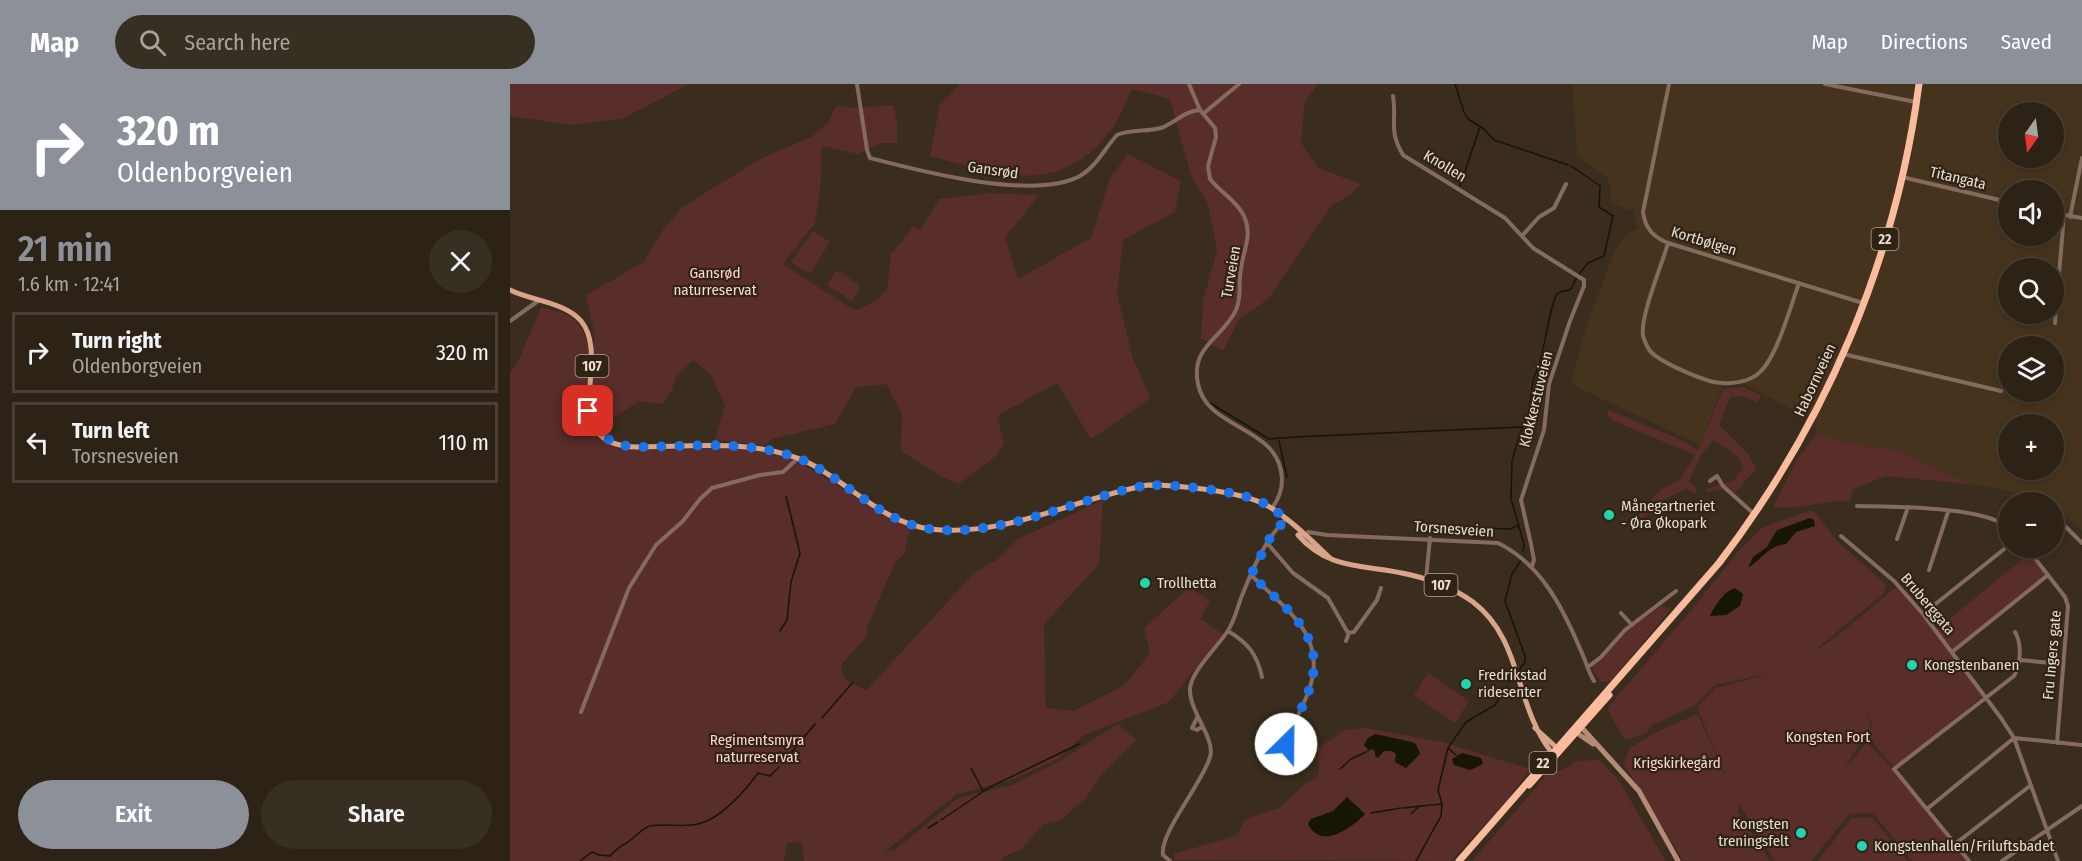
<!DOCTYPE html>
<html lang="en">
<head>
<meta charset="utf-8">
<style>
  :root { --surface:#2c2216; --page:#382f23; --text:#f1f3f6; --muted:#a6a4a1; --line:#483f35; --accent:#8c9099 }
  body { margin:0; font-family:"Fira Sans Condensed",sans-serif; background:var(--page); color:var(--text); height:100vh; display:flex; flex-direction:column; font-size:22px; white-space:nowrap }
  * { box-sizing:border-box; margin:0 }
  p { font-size:20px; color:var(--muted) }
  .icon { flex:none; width:33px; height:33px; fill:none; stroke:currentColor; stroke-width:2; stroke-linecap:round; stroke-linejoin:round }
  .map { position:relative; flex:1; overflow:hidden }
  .details { display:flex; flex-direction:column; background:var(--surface); width:510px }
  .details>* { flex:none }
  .hud { background:#8c9099; color:#fff; overflow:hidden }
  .needle { width:39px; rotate:194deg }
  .fabs { position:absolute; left:1488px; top:18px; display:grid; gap:12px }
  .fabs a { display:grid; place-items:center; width:66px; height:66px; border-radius:50%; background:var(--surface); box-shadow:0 3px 9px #0003,0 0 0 2px var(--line); font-size:30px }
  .pin { position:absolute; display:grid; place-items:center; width:51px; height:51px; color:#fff; margin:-26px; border-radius:12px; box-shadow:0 3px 9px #0006 }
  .me { position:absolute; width:66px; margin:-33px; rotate:23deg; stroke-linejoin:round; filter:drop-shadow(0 0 4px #0008) }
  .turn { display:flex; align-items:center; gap:21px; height:126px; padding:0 18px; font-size:27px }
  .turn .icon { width:78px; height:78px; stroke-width:2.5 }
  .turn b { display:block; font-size:42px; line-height:51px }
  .round { display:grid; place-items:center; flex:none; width:63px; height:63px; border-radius:32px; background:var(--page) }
  .head { display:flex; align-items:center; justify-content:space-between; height:102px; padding:0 18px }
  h1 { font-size:36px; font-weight:600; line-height:45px; color:var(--accent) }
  .primary-button { display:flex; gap:12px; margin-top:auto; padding:12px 18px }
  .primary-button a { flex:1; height:69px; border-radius:36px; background:var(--accent); color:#fff; font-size:24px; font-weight:600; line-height:69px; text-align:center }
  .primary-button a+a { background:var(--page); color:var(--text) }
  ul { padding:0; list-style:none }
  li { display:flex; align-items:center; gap:18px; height:81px; margin:0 12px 9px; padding:0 6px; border:3px solid var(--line); border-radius:0px }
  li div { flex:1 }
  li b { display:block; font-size:22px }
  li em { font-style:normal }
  header { display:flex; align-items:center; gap:36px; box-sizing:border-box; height:84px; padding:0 30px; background:var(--accent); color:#fff }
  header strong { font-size:28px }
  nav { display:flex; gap:33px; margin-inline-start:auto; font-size:21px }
  .search { width:420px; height:54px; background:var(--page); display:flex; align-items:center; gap:15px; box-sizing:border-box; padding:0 21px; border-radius:33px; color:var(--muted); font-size:22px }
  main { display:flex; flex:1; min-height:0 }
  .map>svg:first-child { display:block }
  .built { fill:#46331e; fill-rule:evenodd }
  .green { fill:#582d2a }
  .water { fill:#161604 }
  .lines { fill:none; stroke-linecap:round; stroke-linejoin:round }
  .stream { stroke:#161604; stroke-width:1.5 }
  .street { stroke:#856b5f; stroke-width:4 }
  .secondary { stroke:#b58b78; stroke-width:5 }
  .primary { stroke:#daa48b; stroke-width:5 }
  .highway { stroke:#fbbb9d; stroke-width:7 }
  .route { stroke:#1a73e8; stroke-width:10; stroke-dasharray:0 18 }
  .poi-dot { fill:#23d5af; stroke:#312314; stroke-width:2 }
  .labels { text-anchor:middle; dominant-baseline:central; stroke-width:4.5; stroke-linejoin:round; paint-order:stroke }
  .shield { fill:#312314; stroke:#b0a59a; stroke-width:1.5 }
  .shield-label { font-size:14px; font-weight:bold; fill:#e7ddd4 }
  .street-label { font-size:15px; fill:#e7ddd4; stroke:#312314 }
  .park-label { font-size:15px; fill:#fed5d1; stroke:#312314 }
  .poi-label { font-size:15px; fill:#e7ddd4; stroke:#312314; text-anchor:start }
</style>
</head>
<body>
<header>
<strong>Map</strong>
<div class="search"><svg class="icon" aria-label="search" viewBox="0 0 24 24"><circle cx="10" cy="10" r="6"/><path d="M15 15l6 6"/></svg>Search here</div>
<nav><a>Map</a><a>Directions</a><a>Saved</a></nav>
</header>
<main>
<section class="details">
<div class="hud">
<div class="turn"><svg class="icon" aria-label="right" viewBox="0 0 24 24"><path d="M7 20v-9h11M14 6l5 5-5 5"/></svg><div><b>320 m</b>Oldenborgveien</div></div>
</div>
<div class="head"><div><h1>21 min</h1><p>1.6 km · 12:41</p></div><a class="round"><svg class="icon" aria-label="close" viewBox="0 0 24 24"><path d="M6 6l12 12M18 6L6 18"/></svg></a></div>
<ul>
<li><svg class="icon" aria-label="right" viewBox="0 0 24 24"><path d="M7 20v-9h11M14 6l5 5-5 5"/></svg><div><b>Turn right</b><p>Oldenborgveien</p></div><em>320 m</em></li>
<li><svg class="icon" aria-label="left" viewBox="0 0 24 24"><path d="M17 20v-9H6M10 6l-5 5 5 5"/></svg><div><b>Turn left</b><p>Torsnesveien</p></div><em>110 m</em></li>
</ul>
<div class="primary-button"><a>Exit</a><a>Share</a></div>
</section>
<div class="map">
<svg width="1572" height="777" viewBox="0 0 1572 777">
  <rect width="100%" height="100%" fill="#3b2d1d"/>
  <path class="built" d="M1063,0H1572V446L1544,423V418H1533L1501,407L1460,400L1388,367L1334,358L1307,349L1304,338L1296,332L1234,300L1212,302L1190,361L1061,300L1076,243L1104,169L1114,152L1128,144L1123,125H1116L1099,117L1102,107L1098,95L1067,71ZM1498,28H1544V74H1498ZM1498,106H1544V152H1498ZM1498,184H1544V230H1498ZM1498,262H1544V308H1498ZM1498,340H1544V386H1498Z"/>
  <path class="green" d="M0,0H179L114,34L63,41L0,32Z
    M450,0H808L795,18L791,59L808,84L851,100L841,110L821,122L758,215L729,235L713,267L691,254L693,217L707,167L698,120L681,91L660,15L622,5C616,17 611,31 604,42C552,115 492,91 420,72L430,21Z
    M327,21L344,24L383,21L387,38V59H370L348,70L312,62L310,108L305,139L273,180L342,225L348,226L367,216L377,206L381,170L404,142L410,146L429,115L482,109L529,111L495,154L508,195L581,154L600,94L618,70L671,97L665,128L613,156L607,209L623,275L641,314L581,355L547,299L487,332L494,359L486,372L449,400L434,394L391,367L392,329L376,300L346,303L325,340L262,355L255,361L205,356L215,321L201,291L183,276L165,294L162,306L153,320L129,317L93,341L82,326C81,318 83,256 85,252L76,211L134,178L154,144L174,122L252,74L301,53L318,39Z
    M303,147L320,158L300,190L281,178Z
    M329,187L349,201L350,205L342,217L317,201L325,188Z
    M31,223C40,226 54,228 61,233C101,265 56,317 89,352C113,378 210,359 246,365C306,375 345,421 400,443L394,470L385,479L359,538L355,554L331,581L334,594L356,607L464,489L488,475L508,455L593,416L589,480L534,540L536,624L563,627L615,601L640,569L634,544L679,503L700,517L690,535L713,550L659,618L574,651L548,675L499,697L447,710L374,768L385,766L448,714L502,701L548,678L608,640L626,656L591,691L576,714L551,736L534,740L511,765L496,772L490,777H294L292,759L278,758L274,777H0V290L10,273Z
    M1234,303L1251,312L1247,318L1233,312L1220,313L1209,341L1239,371L1246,385L1227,407L1221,411L1213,405L1197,408L1196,405L1224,396L1233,384L1229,374L1204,356L1191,371L1179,397L1188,406L1184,409L1176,404L1154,416L1123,444H1118L1150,406L1170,396L1185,371L1104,337L1098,331V326L1167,354L1188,366L1213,305Z
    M1307,349L1334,358L1388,367L1460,400L1375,392L1342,406L1341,417C1315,416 1290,426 1263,423L1288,374Z
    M1298,427L1305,428L1327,457L1377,501L1373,510L1300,570L1326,553L1386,503L1412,531L1473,612L1384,684L1356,650L1363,640L1356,627L1361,640L1334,686L1357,658L1384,686L1456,777H1402L1363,729L1339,730L1301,777H1265L1229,720L1227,727L1260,777H1173L1113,679L1121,663L1149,647L1185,631L1189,633L1216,694L1187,623L1206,604L1261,589L1205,601L1184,622L1142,641L1135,650L1115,656L1098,627V623L1184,523L1228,468L1252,444Z
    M1520,469L1537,490L1442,567L1426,546Z
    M1152,522L1161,525L1101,597L1092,598L1086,592L1082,583L1119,544Z
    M918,589L959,617L945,639L904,611Z
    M855,644L932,658L1020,685L997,716L941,777L664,776V770L728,751L733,738L740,733L769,724L799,697L805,695L809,688L808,664L835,646Z
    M1089,676L1109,697L1156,777H962L1037,691L1058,683L1066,677Z
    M1362,733L1398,777H1308L1341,734Z"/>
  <path class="water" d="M1300,434L1304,436L1305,442L1286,448L1276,460C1259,461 1252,475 1238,484L1243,473L1257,463L1267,446Z
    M1225,504L1233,510L1230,522L1216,531L1200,532C1204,523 1214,507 1225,504Z
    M865,650L902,658L906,660L910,670L896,684L885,678L886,670L882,667H874L868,674L865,672V667L862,665L856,668L858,665L854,661L858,654Z
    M952,669L971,674L973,680L960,686L944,681L942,675Z
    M837,713L855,730C843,743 811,767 798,740L801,735L823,727Z"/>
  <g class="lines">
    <path class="stream" d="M945,0L954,28L958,35L974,45L984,56L1058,81
      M1061,82L1090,102L1089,123L1103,132L1094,172L1078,179L1069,190
      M950,102L970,43
      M1029,281C1034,268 1041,214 1048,209C1052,206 1056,208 1061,205L1067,193
      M700,319L759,355L785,353L942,346
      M944,346L1012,343
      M1011,347L1019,329L1023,297L1027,286
      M1010,349L1002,377L1001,415L1014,460L1013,467
      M769,357L777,393
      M948,443L1000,445L1009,441
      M270,547L277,536L281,498L290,469L276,412
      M1009,586L1015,578V572L995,517L1002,490L1011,476
      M999,598L1004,591
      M312,634L343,598
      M938,664L946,671
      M275,676L305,640
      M461,684L473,707
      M830,685L841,675L856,668
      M923,721L931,720
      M893,724L921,721
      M861,729L891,724
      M901,730L909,722
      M431,736L480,703L569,660
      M418,744L428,738
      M70,777L82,768L89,771L100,772C106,765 110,763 118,758C124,754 130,747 137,743C149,738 173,744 188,740C211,735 235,707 248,689L260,692L269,683
      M906,777L931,732L932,720L928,706L938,664L956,638L985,621L997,602"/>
    <path class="street" d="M347,0L357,66L360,74C410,87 524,117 570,92C586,83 595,64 607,51C621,45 636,48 651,44C665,39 674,27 690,26
      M679,0L690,26L705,44L706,53L698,82L700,95C710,108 727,117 734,132C743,152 733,166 731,185C728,199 732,213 726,226C713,254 680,262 688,300C697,347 770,341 772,395C772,406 769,415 762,424
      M1159,0L1133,128C1135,144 1143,153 1158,159L1353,219
      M1315,0L1406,18
      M883,12C887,37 878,46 893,71L995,134L1023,164L1074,196V202L1060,237L1039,300L1034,346L1011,416L1021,460L1024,476L1022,482
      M694,29L729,0
      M1392,93L1498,118
      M1544,129L1572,134
      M1560,133L1572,74
      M1012,152L1029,133L1044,124L1056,100
      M1158,159C1152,181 1130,232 1133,252C1135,258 1137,264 1141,268C1152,279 1197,299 1212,299C1225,300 1242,297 1251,287C1267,272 1281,221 1289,199
      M0,237L28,217
      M1545,239L1554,131
      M1333,270L1491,307
      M1200,397L1207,392L1213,402L1244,430
      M1347,422C1383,423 1471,422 1498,443
      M1544,435L1552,439L1572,459
      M798,448L817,451L988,459C1031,480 1053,524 1071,567C1076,577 1078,588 1084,597
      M1331,452L1384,497L1413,530L1491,634L1504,654L1548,777
      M1387,455L1398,423
      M758,460L783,489L818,514L838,549L844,548L867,516L871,504
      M1517,464L1555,513L1558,522L1547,659
      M1419,486L1438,428
      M741,491C774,524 817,550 800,603C794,623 782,640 776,659
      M916,495L920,454
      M1111,529L1122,541
      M1413,530L1498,462
      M718,547C738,559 747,570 752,593
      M836,557L839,549
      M1442,568L1538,491
      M1509,576L1553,580
      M1078,583L1091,573L1115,546L1166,507
      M71,628L119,504L146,461L173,437L190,415L202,404L250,391L273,388L287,375
      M687,634L682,644L687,646L692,643
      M1417,725L1504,654L1572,661
      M1445,760L1521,701
      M660,777L653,771C649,750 693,698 700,673C706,655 679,627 680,605C680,589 708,562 717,548C724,538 727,525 731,514C742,487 754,456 776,435
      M1459,777L1384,685L1504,592C1511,581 1512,559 1505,548
      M1492,777L1572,722"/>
    <path class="secondary" d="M1068,643L1073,645L1129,707L1168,777
      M1066,645L1067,649L1083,660"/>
    <path class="primary" d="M0,206C22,217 55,218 71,237C103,275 43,360 126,363C182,363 244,354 297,378C338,398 373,439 420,445C495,454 566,414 638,401C668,401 730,407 756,421C777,432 803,458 820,474
      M788,451C820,488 858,480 901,491C922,496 945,505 963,518C1013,556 1004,621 1042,669L1048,670L1047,664L1025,644"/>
    <path class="highway" d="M1019,701L1099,611
      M949,777L1209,479C1316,339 1386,175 1409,0"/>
  </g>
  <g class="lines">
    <path class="route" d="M78,327C86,350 101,362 126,363C182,363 244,354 297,378C338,398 373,439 420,445C495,454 566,414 638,401C667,401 722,406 749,417C759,421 767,428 776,435L761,452L741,491C774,523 817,550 800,603C794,623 782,640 776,660"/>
  </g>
  <g class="poi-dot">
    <circle cx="1099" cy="431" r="6"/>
    <circle cx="635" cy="499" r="6"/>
    <circle cx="1402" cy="581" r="6"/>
    <circle cx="956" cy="600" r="6"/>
    <circle cx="1291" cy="749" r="6"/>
    <circle cx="1352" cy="762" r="6"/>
  </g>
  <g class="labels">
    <g class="shield">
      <rect x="1361.5" y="144" width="27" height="22" rx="4.5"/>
      <rect x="65.5" y="271" width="33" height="22" rx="4.5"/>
      <rect x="914.5" y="490" width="33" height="22" rx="4.5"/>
      <rect x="1019.5" y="668" width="27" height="22" rx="4.5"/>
    </g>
    <g class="shield-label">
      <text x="1375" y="155">22</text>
      <text x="82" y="282">107</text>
      <text x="931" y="501">107</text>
      <text x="1033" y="679">22</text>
    </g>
    <g class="street-label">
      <text transform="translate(935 82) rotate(31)">Knollen</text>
      <text transform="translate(483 86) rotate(8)">Gansrød</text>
      <text transform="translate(1448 94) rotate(13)">Titangata</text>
      <text transform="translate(1194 157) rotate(17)">Kortbølgen</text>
      <text transform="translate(721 188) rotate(-80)">Turveien</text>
      <text transform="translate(1305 296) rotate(-65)">Habornveien</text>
      <text transform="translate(1026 315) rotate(-76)">Klokkerstuveien</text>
      <text transform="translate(944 445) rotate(4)">Torsnesveien</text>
      <text transform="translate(1418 520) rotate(50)">Bruberggata</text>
      <text transform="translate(1542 571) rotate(-85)">Fru Ingers gate</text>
    </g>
    <g class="park-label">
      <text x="205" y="189">Gansrød<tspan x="205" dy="17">naturreservat</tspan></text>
      <text x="1318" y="653">Kongsten Fort</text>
      <text x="247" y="656">Regimentsmyra<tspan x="247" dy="17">naturreservat</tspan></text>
      <text x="1167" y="679">Krigskirkegård</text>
    </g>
    <g class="poi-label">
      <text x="1111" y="422">Månegartneriet<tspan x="1111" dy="17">- Øra Økopark</tspan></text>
      <text x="647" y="499">Trollhetta</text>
      <text x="1414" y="581">Kongstenbanen</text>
      <text x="968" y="591">Fredrikstad<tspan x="968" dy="17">ridesenter</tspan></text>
      <text x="1279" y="740" text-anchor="end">Kongsten<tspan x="1279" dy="17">treningsfelt</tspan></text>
      <text x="1364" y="762">Kongstenhallen/Friluftsbadet</text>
    </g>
  </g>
</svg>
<div class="fabs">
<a><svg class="needle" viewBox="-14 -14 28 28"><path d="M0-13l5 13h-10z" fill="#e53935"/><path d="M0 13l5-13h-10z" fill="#a6a4a1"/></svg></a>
<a><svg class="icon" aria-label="sound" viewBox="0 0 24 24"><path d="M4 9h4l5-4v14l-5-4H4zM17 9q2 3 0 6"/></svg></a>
<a><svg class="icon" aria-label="search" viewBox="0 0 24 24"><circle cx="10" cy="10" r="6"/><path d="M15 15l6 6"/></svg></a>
<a><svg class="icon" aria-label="layers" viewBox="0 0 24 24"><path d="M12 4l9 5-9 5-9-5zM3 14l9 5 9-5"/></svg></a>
<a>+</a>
<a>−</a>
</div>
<div class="pin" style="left:78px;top:327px;background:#d93025"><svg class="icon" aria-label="arrive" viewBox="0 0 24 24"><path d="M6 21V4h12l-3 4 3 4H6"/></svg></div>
<svg class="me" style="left:776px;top:660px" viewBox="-20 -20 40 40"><circle r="19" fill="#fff"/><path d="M0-13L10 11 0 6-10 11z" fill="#1a73e8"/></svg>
</div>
</main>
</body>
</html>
